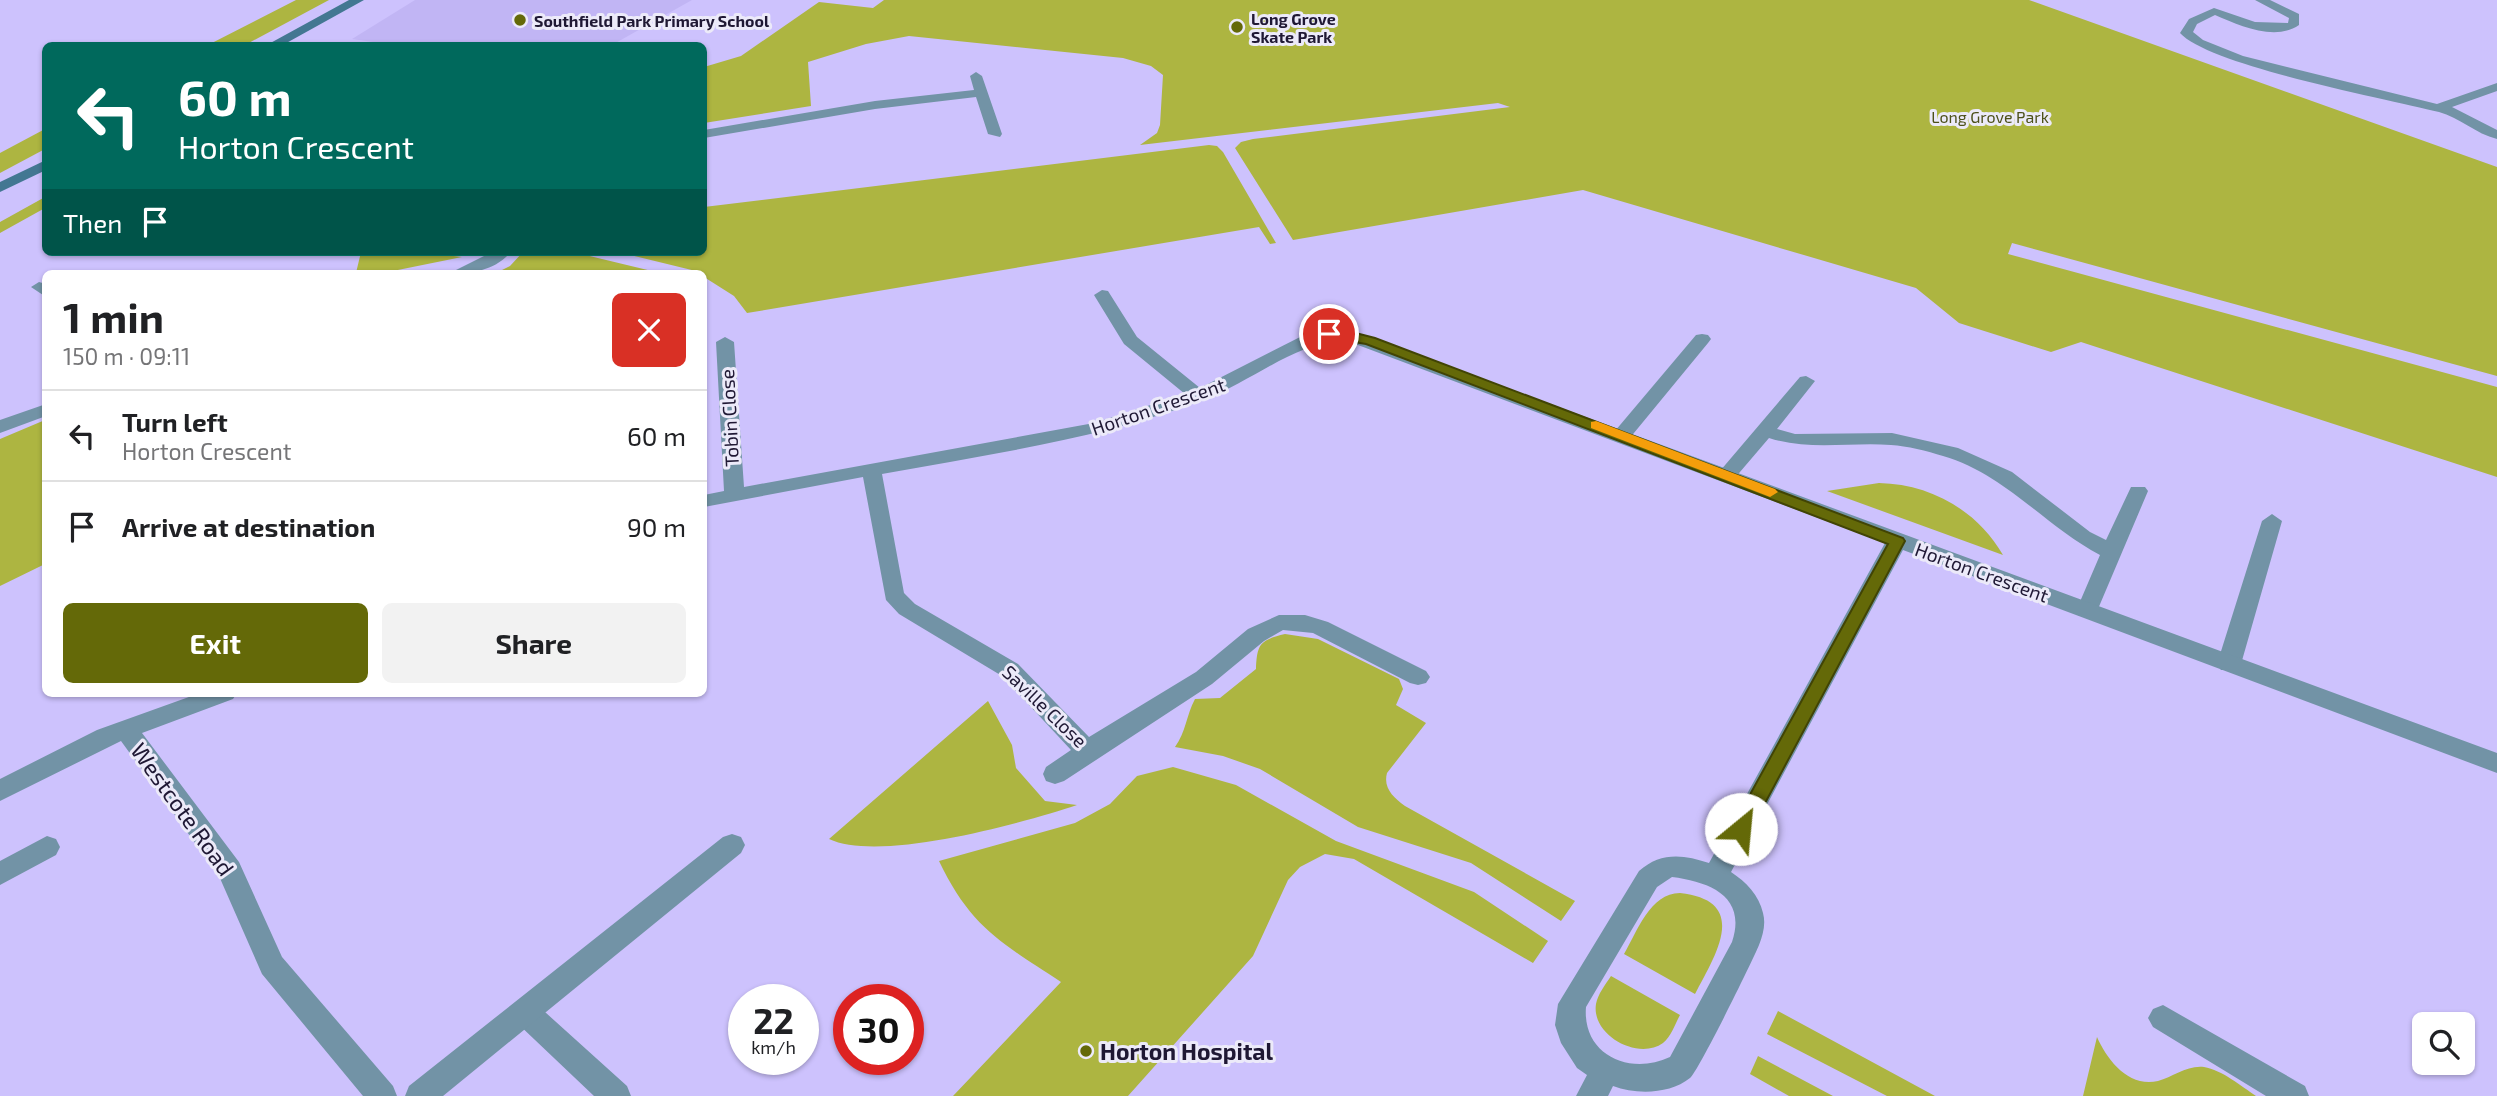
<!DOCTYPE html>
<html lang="en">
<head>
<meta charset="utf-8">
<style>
  :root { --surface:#fff; --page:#f2f2f2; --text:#202124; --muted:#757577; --line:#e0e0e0; --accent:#646908 }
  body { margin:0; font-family:"Exo 2",sans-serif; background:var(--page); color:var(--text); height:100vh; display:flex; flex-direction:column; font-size:26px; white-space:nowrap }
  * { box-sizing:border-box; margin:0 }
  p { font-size:23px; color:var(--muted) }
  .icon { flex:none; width:38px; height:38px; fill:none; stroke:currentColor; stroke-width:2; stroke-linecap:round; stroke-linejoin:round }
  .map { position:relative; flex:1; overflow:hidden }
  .panel { position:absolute; left:42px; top:270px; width:665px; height:427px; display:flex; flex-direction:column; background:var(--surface); border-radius:10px; box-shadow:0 2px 5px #0004 }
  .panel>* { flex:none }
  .top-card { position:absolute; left:42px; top:42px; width:665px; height:214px; border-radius:10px; box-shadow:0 2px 5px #0004; background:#00695c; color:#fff; overflow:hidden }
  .fabs { position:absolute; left:2412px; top:1012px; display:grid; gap:14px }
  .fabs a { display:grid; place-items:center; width:63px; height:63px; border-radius:10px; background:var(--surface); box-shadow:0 2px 5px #0004; font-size:35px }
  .speed { position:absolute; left:728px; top:984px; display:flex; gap:14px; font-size:35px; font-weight:700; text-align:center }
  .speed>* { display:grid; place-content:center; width:91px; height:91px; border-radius:50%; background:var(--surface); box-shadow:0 2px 5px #0004; line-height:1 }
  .speed small { font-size:18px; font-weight:400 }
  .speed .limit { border:10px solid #d22; background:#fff; color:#111 }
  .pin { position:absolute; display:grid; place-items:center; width:60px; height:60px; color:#fff; margin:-30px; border:4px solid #fff; border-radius:50%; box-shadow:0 2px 7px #0007 }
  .me { position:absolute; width:77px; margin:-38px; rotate:28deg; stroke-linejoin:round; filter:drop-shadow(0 0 5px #0008) }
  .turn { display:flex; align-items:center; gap:24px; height:147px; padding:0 21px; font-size:32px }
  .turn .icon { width:91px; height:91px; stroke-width:2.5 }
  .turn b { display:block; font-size:49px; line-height:60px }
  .then { display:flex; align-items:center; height:66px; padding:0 21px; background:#0003; gap:14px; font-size:26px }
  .round { display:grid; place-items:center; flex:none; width:74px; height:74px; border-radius:10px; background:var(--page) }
  .summary { display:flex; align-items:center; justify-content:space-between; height:119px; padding:0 21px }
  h1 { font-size:42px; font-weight:700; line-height:52px }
  .primary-button { display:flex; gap:14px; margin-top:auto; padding:14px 21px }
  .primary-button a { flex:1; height:80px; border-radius:10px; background:var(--accent); color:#fff; font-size:28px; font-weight:700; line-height:80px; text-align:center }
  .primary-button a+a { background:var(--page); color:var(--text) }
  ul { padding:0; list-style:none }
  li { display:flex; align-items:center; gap:21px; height:91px; padding:0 21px; border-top:2px solid var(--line) }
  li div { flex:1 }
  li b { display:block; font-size:26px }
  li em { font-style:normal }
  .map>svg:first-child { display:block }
  .built { fill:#c1b5f4 }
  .green { fill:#adb541 }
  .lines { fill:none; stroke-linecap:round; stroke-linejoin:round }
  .lane { fill:#7293a6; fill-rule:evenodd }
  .street { fill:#7293a6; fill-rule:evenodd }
  .secondary { fill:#437792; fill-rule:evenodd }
  .route { fill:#646908; stroke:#414405; stroke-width:2 }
  .slow { fill:#f59e0b }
  .poi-dot { fill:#646908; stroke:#eceaf9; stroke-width:2.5 }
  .labels { text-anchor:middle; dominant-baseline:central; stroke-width:6; stroke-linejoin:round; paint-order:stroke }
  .far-poi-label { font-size:16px; font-weight:bold; fill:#1f1834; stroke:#eceaf9; text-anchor:start }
  .far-park-label { font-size:16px; fill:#4c501a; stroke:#eceaf9 }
  .street-label { font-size:19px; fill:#1f1834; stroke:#eceaf9 }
  .near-street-label { font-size:23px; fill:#1f1834; stroke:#eceaf9 }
  .near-poi-label { font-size:23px; font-weight:bold; fill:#1f1834; stroke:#eceaf9; text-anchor:start }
</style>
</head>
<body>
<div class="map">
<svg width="2497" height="1096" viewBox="0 0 2497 1096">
  <rect width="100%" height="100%" fill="#cdc2fd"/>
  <path class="built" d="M415,0H692L612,45L401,46L352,39Z"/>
  <path class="green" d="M296,0H329L245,45H208Z
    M884,0H2029L2497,167V376L2012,243L2008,254L2497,387V477L2081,342L2051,352L1959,323L1916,288L1583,190L1293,240L1235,148L1241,142L1253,139L1510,107L1498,103L1140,145L1157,133L1160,125L1163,75L1151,66L1123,58L909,36L866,44L808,62L811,106L704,123V67L741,56L819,2L873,8Z
    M45,129V149L0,173V153Z
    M1209,145L1217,146L1223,152L1276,243L1270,244L1259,227L747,313L734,296L704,277V273L618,252H704V207Z
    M45,197V208L0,233V222Z
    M361,252H421L462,257L383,273H356Z
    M523,252H573L660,273H496L510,266Z
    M45,420V564L0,586V439Z
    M1879,483C1930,484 1977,510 2003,555L1827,491Z
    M1285,634L1318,639L1399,679L1403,689L1396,705L1426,723L1387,773C1383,788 1393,797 1405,806L1575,901L1561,921L1471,863L1358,827L1260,769L1223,756L1175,747C1186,732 1186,716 1195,699L1220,698L1256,669C1257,644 1260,640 1285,634Z
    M988,701L1012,745L1016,768L1045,801L1077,805C1023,823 880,863 829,839Z
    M1173,767L1236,785L1336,841L1474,892L1548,941L1533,963L1354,859L1325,854L1300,867L1288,880L1253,956L1128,1096H953L1061,982C1002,943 971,928 939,861L1075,823L1110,804L1137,776Z
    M1680,893C1752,901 1714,957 1695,994L1624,954C1637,932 1650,893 1680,893Z
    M1611,976L1680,1015C1675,1024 1671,1037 1663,1043C1638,1061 1591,1035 1596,1004C1598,994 1605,985 1611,976Z
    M1778,1011L1935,1096H1887L1767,1034Z
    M2097,1037C2107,1060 2129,1088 2158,1081C2173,1077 2187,1065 2204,1067C2222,1070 2241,1086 2256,1096H2083Z
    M1758,1056L1833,1096H1789L1750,1074Z"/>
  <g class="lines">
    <path class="lane" d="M2255,0H2270L2299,14V25C2275,42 2238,25 2215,15L2197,24L2193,32L2203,40L2243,56L2437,104L2497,83V91L2452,107L2497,130V139C2476,134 2459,117 2439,112C2388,99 2210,66 2180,33L2189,19L2214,8L2255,22L2288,23L2289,18Z
      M39,282L46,284V297L31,287Z
      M1702,334L1708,335L1711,339L1708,343L1629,439H1615L1612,435L1615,431L1696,335Z
      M1806,376L1815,381L1777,429L1795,434L1892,433L1958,448L2012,472L2090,532L2106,540L2131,487H2145L2148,491L2095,616H2079L2076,611L2100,555C2045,526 2005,474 1943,456C1927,451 1907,446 1891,445C1849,442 1809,451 1769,438L1734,479H1720L1717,475L1720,471L1800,377Z
      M2272,514L2282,521L2241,664L2237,670H2221L2217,664L2262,521Z
      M47,836L56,839L60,847L56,855L0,885V861Z
      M525,999L535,1003L627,1086L631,1096H594L515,1021L510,1012L515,1003Z"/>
    <path class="street" d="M976,72L982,76L1002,134L1000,137L988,134L976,97L875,109L704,138V130L875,101L974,90L970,76Z
      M492,252H511C494,271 474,273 450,273Z
      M1102,290L1108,291L1137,337L1200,388L1306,334L1350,330L2497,753V773L1903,550L1731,872C1746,882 1759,895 1763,913C1766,924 1763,935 1759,945C1753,960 1698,1072 1690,1078C1670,1094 1637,1095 1613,1086L1608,1096H1576L1587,1075L1577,1068L1561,1043L1555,1025L1558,1004L1639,871C1660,852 1683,854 1709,863L1885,543L1342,339C1290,346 1251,382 1203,400C1100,439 990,454 882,474L904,593L915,604L1018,664L1089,737L1196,672L1248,629L1279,615H1305L1328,622L1426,671L1430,677L1426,683L1418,685L1410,683L1313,633L1283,630L1264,641L1212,684L1064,781L1055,784L1046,781L1043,774L1046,767L1071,750L1002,676L899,614L886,600L863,477L704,507V495L724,491L716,342L725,337L734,342L744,487L1094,423L1185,394L1124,344L1094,295ZM1672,877C1711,882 1747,897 1732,942L1670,1057C1630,1076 1582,1055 1586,1007L1657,887Z
      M46,404V416L0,433V420Z
      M200,693H237L233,699L142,733L239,862L282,957L393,1086L397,1096H363L262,974L219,876L121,741L0,801V779L97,730Z
      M732,834L741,837L745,845L741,853L443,1096H405L409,1086L723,837Z
      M2163,1005L2305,1086L2309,1096H2266L2153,1027L2148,1018L2153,1009Z"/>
    <path class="secondary" d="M349,0H364L281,46H265Z
      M46,160V170L0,192V182Z"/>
  </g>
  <path class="route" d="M1329,330H1344L1375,338L1903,538L1905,541L1748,835H1734L1731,829L1888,544L1366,344L1324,337L1322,334Z"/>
  <path class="slow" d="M1596,421L1775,489L1778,492L1770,497L1765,495L1591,428V422Z"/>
  <g class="poi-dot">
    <circle cx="520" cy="20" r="7"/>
    <circle cx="1237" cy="27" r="7"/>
    <circle cx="1086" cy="1051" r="7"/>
  </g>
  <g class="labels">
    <g class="far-poi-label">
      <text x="1251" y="18">Long Grove<tspan x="1251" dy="18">Skate Park</tspan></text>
      <text x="534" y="20">Southfield Park Primary School</text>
    </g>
    <g class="far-park-label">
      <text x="1990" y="116">Long Grove Park</text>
    </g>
    <g class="street-label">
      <text transform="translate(1158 406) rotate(-19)">Horton Crescent</text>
      <text transform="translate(729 418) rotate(-93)">Tobin Close</text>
      <text transform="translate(1982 572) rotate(20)">Horton Crescent</text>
      <text transform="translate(1045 706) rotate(44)">Saville Close</text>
    </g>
    <g class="near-street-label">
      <text transform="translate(183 809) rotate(54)">Westcote Road</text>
    </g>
    <g class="near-poi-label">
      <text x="1100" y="1051">Horton Hospital</text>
    </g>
  </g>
</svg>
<div class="fabs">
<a><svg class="icon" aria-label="search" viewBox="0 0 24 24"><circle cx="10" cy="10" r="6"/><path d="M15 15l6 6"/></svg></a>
</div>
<div class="speed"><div>22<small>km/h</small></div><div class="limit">30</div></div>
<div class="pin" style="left:1329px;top:334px;background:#d93025"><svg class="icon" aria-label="arrive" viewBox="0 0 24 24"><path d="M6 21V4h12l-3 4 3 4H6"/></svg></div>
<svg class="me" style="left:1741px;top:829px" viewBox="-20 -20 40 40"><circle r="19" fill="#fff"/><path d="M0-13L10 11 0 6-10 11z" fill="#646908"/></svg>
<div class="top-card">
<div class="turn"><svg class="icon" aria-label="left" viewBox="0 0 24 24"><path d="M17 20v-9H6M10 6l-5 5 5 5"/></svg><div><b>60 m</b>Horton Crescent</div></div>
<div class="then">Then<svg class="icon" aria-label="arrive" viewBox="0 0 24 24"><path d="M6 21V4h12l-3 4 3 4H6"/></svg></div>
</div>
<section class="panel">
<div class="summary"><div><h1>1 min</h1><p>150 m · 09:11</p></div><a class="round" style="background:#d93025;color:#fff"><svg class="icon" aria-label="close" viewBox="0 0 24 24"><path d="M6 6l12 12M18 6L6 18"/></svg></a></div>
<ul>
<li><svg class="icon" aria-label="left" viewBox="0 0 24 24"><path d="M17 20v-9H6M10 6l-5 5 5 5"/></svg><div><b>Turn left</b><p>Horton Crescent</p></div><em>60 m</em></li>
<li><svg class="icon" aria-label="arrive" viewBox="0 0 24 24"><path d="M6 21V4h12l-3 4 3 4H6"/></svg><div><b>Arrive at destination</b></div><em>90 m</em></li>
</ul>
<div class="primary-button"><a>Exit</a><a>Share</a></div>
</section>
</div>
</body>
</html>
